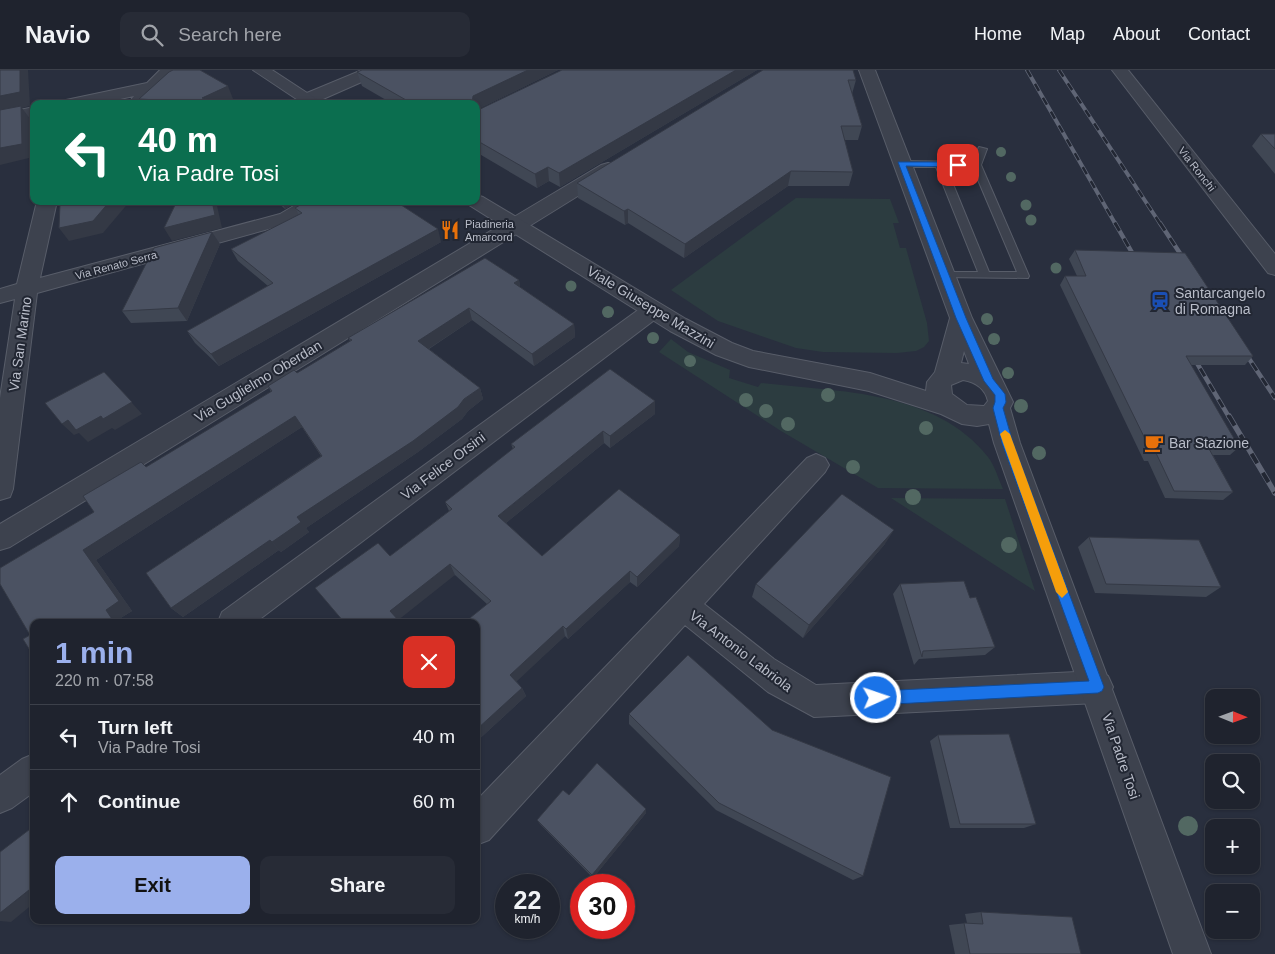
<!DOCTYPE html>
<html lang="en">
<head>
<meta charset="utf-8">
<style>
  :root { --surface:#1f232e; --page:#272b36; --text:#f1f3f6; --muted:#a1a4aa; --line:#3c404a; --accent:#9bb0ec }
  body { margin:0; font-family:Arial,sans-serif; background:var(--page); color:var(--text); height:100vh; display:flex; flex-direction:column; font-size:19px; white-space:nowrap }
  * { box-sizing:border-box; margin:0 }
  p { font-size:16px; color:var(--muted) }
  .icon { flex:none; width:28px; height:28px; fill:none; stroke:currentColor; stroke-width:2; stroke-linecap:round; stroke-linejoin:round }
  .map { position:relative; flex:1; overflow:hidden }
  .details { position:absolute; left:30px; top:549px; width:450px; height:305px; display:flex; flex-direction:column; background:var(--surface); border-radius:10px; box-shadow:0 1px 4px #0004,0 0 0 1px var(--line) }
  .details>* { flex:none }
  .top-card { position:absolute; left:30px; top:30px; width:450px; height:105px; border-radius:10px; box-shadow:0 1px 4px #0004,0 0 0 1px var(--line); background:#0b6e4f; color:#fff; overflow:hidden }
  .needle { width:32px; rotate:91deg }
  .controls { position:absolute; left:1205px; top:619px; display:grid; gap:10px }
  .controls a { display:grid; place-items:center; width:55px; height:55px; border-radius:10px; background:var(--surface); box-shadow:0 1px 4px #0004,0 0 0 1px var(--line); font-size:25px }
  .speed { position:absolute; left:495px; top:804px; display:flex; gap:10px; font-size:25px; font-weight:700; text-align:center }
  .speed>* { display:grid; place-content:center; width:65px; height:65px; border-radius:50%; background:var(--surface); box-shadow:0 1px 4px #0004,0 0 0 1px var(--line); line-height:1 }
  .speed small { font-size:12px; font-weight:400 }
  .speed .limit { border:8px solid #d22; background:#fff; color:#111 }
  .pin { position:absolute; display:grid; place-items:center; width:42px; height:42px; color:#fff; margin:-21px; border-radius:10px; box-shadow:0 2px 8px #0006 }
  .me { position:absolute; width:55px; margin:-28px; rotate:87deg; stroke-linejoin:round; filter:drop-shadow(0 0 4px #0008) }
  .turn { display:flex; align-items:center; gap:18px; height:105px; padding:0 25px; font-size:22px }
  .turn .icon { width:65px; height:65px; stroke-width:2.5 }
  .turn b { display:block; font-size:35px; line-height:42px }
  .round { display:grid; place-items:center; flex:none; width:52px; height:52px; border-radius:10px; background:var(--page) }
  .overview { display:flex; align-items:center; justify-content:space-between; height:85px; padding:0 25px }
  h1 { font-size:30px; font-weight:800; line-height:38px; color:var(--accent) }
  .action { display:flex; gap:10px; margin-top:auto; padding:10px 25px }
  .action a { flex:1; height:58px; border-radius:10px; background:var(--accent); color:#111; font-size:20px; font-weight:800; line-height:58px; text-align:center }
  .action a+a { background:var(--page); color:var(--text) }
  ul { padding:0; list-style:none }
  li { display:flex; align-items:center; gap:15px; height:65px; padding:0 25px; border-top:1px solid var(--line) }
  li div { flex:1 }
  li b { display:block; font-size:19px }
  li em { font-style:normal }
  header { display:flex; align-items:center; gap:30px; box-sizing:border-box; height:70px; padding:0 25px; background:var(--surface); border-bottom:1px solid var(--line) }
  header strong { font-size:24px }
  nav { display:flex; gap:28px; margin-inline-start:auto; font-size:18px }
  .search { width:350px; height:45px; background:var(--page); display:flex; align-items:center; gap:12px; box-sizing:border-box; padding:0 18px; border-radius:10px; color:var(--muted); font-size:19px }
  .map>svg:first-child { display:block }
  .green { fill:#2c3c40 }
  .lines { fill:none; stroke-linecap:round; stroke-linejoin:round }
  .service-casing { stroke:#585d69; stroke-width:2 }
  .minor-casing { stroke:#585d69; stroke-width:2 }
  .tertiary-casing { stroke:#585d69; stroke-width:2 }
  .service { fill:#3d424e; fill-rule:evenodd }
  .minor { fill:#3d424e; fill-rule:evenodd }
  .tertiary { fill:#3d424e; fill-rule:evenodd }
  .rail-far2-casing { stroke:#5f6575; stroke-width:4 }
  .rail-far1-casing { stroke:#5f6575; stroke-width:4.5 }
  .rail-casing { stroke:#5f6575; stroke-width:5.5 }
  .rail-far2 { stroke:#222733; stroke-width:2.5; stroke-dasharray:8; stroke-linecap:butt }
  .rail-far1 { stroke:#222733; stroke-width:3; stroke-dasharray:9; stroke-linecap:butt }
  .rail { stroke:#222733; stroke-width:4; stroke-dasharray:11; stroke-linecap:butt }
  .tree { fill:#526862 }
  .wall { fill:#404754 }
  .shaded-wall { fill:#343945 }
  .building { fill:#4b5262; stroke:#343945 }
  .route { fill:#1a73e8; stroke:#114b97 }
  .slow { fill:#f59e0b }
  .labels { text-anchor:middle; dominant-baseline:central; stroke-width:4; stroke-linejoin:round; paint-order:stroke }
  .far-street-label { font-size:11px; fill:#b9bdc9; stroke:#222733 }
  .far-poi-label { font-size:11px; fill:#b9bdc9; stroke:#222733; text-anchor:start }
  .poi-label { font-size:14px; fill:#b9bdc9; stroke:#222733; text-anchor:start }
  .street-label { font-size:14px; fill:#b9bdc9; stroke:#222733 }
</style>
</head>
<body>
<header>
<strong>Navio</strong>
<div class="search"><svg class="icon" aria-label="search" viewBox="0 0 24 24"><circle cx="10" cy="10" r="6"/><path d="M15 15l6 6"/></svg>Search here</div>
<nav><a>Home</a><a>Map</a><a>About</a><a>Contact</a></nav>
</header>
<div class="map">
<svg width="1275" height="884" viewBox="0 0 1275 884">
  <rect width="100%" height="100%" fill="#292f3e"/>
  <path class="green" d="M796,128L890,129L899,153H893L900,178H906L927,253L929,271L924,277L916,281L897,283L823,282L796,278L718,251L671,220Z
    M671,269L688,282L730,300L729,308L758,317L761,313C838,322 935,320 988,387C995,396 998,408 1003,419L878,418L781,361L659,282Z
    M891,428L1005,429L1035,521Z"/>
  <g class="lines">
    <g class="service-casing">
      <path id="service" d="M979,77L987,79L981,95L1029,206L1028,208L941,207V203L945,202H978L936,97H901L896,94L901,91L972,92ZM946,97L973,98L1017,202H989Z"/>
    </g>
    <g class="minor-casing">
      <path id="minor" d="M160,0H177L145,34H131L130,31L134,26L97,34H64L66,30L147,13Z
        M362,0H384L382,3L314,33L307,34L300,29L302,25Z
        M1112,0H1128L1275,184V205L1268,203Z
        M34,37V47L0,54V44Z
        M608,93L615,95L617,99L615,103L10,477L0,480V454L601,95Z
        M37,131H57L40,208L280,144L302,131H327L324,135L294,152L37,223L13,419L10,427L0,430V328L15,229L0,233V219L17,214Z
        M653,232L661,235L664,240L661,245L256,552H218L222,542L645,235Z
        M816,384L825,388L829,395L825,402L704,534L774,589L816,615L1097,601L1108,606L1113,617L1108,628L1097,633L814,647L768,622L685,555L489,770L476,775V731L807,388Z
        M34,684V722L12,738L0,743V705L22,689Z"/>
    </g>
    <g class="tertiary-casing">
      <path id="tertiary" d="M253,0H272L324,34H304Z
        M859,0H875L972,248L1013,332L1010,338L1020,373L1211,884H1173L994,373L989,354L977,356L962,354L941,344L869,321L749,297L716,285L670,261L469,135L466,131H476V125L483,127L686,249L732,273L753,281L870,303L926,321L927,312L935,302L950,248ZM964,281L969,294L961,293ZM963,310C975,312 985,318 988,331L984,336L967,335L952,324L951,315Z"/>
    </g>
    <use href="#service" class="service"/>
    <use href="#minor" class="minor"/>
    <use href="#tertiary" class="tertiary"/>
    <g class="rail-far2-casing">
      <path id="rail-far2" d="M1027,0L1116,155
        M1059,0L1161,155"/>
    </g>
    <g class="rail-far1-casing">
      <path id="rail-far1" d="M1115,153L1138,193
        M1160,153L1187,194
        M1242,278L1275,328
        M1191,283L1229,347"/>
    </g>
    <g class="rail-casing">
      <path id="rail" d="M1229,346L1275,423"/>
    </g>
    <use href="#rail-far2" class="rail-far2"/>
    <use href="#rail-far1" class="rail-far1"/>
    <use href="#rail" class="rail"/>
  </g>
  <g class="tree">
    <circle cx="1001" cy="82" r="5"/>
    <circle cx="1011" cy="107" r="5"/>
    <circle cx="1026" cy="135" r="5.5"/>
    <circle cx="1031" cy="150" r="5.5"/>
    <circle cx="1056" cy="198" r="5.5"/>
    <circle cx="571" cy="216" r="5.5"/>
    <circle cx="608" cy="242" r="6"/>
    <circle cx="987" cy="249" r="6"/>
    <circle cx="653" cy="268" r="6"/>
    <circle cx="994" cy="269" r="6"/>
    <circle cx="690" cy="291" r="6"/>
    <circle cx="1008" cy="303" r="6"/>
    <circle cx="828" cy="325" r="7"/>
    <circle cx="746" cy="330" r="7"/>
    <circle cx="1021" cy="336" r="7"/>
    <circle cx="766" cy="341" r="7"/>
    <circle cx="788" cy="354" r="7"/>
    <circle cx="926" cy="358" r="7"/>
    <circle cx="1039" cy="383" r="7"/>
    <circle cx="853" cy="397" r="7"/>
    <circle cx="913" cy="427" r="8"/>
    <circle cx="1009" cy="475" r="8"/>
    <circle cx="1188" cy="756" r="10"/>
  </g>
  <path class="wall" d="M362,0H558L476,40V34H393L362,16L357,2Z
    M562,0H757L560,117L549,111L537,118L476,82V41Z
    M763,0L856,10L852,24L862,56L858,70H844L853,102L849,116H788L684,188L628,153L625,155L578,128L577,113Z
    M139,29H233L224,33L227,34H142Z
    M1261,64H1275V104L1252,76Z
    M276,131H298L285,139Z
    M295,138L441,172L219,296L195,273L187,261L268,216L238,191L231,179L299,145Z
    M220,174L187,251L131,253L122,241Z
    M1075,180L1253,286L1245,295H1191L1239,377L1230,385H1213L1233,422L1223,430L1165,428L1148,391H1144L1060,215L1065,206H1077L1069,189Z
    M485,188L519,210L520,217L574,254L575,267L534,296L472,250L429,279L480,318L483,329L468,341L462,349L418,382L306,458L309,462L281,482L279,480L183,547L171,538L146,503L321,386L302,357L96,490L132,541L119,549L122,552H34V587L23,569L30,565L0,514V498L94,442L83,426L141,392L146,397L271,322L268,316L294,300L297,303L350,271L348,268Z
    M655,344L610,378L604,373L506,453L542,486L680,465L679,476L637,517L630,512L568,569L565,566L516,611L522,618L526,626L476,672L487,534L455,505L344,552L390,486L449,441L445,432L513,379L511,374Z
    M1089,467L1221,517L1206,527L1095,523L1078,477Z
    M885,474L803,568L752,527L756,514Z
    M900,514L970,528L995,577L985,585L919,589L914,595L893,524Z
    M629,644L863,806L853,810L716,740L629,654Z
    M938,665L1036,754L1024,758H950L930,671Z
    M569,725L646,743L593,808L540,754L537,750Z
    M981,842L1081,884H955L949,855L967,853L965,844Z"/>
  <path class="shaded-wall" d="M20,0H28L30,36L22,38L31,50L33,87L0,95V26Z
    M528,0H558L476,40V34H472L473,26Z
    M736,0H757L560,117L559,103Z
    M228,16L233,29L222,34L202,28Z
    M548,97L549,111L537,118L535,104Z
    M791,101L788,116L684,188L685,174Z
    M110,131H130L103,163L69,171L59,158Z
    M212,131H216L222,158L172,171L164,158Z
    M282,131H298L285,139Z
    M628,139V153L625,155L624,141Z
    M438,159L441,172L219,296L211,284Z
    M212,162L220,174L187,251L178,238Z
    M519,210L521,223L514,213Z
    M469,238L472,250L422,283L418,271Z
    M574,254L575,267L534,296L532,284Z
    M104,302L142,344L115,360L112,358L88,372L79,363L74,365L62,354L68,350L101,346Z
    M480,318L483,329L468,341L462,349L418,382L306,458L309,462L281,482L272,472L297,447Z
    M655,331V344L610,378V366Z
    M295,346L302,357L96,490L132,541L119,549L122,552H114L106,540L83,480Z
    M603,361L604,373L501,457L498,446Z
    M894,460L885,474L803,568L809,555Z
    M680,465L679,476L637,517V507Z
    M270,470L279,480L183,547L171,538Z
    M450,494L455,505L397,551L390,541Z
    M630,501V512L568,569L566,559Z
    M563,556L565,566L514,614L510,605Z
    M522,618L526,626L476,672V660Z
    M646,739V743L593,808L592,805Z
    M34,816V833L11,852L0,851V843Z"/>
  <path class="building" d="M0,0H20V22L0,26Z
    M173,0H200L228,16L202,28L227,34H154L158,30L139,29L169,2Z
    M362,0H528L473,26L472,34H413L357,2Z
    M562,0H736L559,103L548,97L535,104L476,70V41Z
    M763,0H853L856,10H848L862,56H841L853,102L791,101L685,174L628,139L624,141L577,113Z
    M21,36L22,74L0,78V40Z
    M1261,64H1275V79Z
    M62,131H110L93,151L59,158L60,134Z
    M177,131H212L215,145L164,158Z
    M307,131H395L438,159L211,284L187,261L273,213L231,179L302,143L295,138Z
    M212,162L178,238L122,241L154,178Z
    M1075,180L1185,183L1253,286H1186L1239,377H1208L1233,422L1174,421L1156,383H1152L1065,206H1086Z
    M485,188L519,210L514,213L574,254L532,284L469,238L418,271L480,318L464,329L458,337L413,371L297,447L301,452L272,472L270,470L171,538L146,503L322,386L295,346L83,480L119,531L106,540L114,552H34V587L23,569L30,565L0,514V498L94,442L83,426L141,392L146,397L272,321L268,316L294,300L297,303L352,270L348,268Z
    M610,299L655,331L610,366L603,361L498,446L542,486L619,419L680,465L637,507L630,501L566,559L563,556L510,605L522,618L476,660V552H465L491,531L450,494L390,541L400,552H344L315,518L378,473L390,486L452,439L445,432L515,377L511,374Z
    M104,302L132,332L103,349L101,346L76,360L68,350L62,354L45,333Z
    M842,424L894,460L809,555L756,514Z
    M1089,467L1199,470L1221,517L1106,514Z
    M964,511L970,528L976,527L995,577L923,581L922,587L900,514Z
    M688,585L772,660L891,707L863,806L719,733L629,644Z
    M1009,664L1036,754H960L938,665Z
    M597,693L646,739L592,805L537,750L563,720L569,725Z
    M34,756V816L0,843V782Z
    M981,842L1072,847L1081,884H970L964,853L983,854Z"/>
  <path class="route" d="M898,92H958L962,95L958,97L906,96L966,248L993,309L1005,324L1006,332L1003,338L1013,373L1104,617L1102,621L1098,623L876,635L871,633L869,628L871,623L876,621L1089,611L1002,373L993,338L995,332V325L984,311L956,248Z"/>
  <path class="slow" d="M1005,360L1010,364L1068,522L1062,528L1056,522L1000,364Z"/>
  <defs>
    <g id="restaurant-bare" transform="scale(1.5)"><path d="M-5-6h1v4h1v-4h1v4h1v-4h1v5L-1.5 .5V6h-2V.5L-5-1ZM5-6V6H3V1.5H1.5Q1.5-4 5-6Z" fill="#e8710a" stroke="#222733" stroke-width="2.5" paint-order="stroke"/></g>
    <g id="station-bare" transform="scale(1.5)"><path d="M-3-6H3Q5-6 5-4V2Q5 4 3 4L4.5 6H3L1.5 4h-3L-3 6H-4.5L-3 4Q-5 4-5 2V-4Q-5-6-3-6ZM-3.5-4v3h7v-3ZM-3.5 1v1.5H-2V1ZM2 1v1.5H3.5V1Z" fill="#1a4fb4" stroke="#222733" stroke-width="2.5" paint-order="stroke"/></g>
    <g id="cafe-bare" transform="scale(1.5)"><path d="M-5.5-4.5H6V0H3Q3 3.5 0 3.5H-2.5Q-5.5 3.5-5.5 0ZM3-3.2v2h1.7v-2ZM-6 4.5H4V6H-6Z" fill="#e8710a" stroke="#222733" stroke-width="2.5" paint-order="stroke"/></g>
  </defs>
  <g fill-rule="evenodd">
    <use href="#restaurant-bare" x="450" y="160"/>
    <use href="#station-bare" x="1160" y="231"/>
    <use href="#cafe-bare" x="1154" y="373"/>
  </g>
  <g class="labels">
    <g class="far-street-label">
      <text transform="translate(1197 99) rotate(52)">Via Ronchi</text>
      <text transform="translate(116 195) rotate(-15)">Via Renato Serra</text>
    </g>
    <g class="far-poi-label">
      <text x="465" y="154">Piadineria<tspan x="465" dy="13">Amarcord</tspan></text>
    </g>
    <g class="poi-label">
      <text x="1175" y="223">Santarcangelo<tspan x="1175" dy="16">di Romagna</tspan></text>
      <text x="1169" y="373">Bar Stazione</text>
    </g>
    <g class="street-label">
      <text transform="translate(651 237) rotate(31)">Viale Giuseppe Mazzini</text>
      <text transform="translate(20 274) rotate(-82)">Via San Marino</text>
      <text transform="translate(258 311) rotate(-31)">Via Guglielmo Oberdan</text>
      <text transform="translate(443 396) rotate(-37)">Via Felice Orsini</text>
      <text transform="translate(741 581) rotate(37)">Via Antonio Labriola</text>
      <text transform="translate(1121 686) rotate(71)">Via Padre Tosi</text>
    </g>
  </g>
</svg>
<div class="controls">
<a><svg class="needle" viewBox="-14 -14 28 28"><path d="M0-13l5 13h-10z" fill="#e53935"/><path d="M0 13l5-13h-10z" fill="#a1a4aa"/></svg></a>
<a><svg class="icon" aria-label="search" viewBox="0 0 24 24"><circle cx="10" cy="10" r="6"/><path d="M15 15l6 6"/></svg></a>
<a>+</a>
<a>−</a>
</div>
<div class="speed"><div>22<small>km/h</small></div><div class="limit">30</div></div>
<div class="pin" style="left:958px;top:95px;background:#d93025"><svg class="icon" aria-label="arrive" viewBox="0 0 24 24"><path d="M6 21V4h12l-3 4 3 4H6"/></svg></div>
<svg class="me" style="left:876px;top:628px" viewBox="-20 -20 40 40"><circle r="17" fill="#1a73e8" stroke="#fff" stroke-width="3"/><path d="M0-11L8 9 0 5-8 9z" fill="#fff"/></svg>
<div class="top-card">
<div class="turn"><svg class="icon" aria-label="left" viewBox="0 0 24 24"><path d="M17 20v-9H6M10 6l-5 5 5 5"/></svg><div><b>40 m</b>Via Padre Tosi</div></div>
</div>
<section class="details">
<div class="overview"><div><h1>1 min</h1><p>220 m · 07:58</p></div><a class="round" style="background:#d93025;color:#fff"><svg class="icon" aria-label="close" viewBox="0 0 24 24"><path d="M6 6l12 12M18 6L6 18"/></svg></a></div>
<ul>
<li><svg class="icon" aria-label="left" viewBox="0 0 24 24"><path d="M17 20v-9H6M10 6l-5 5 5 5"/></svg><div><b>Turn left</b><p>Via Padre Tosi</p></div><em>40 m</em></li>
<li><svg class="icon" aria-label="ahead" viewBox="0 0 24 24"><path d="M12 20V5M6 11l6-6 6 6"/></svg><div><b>Continue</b></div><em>60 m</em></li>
</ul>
<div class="action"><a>Exit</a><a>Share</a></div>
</section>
</div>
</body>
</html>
